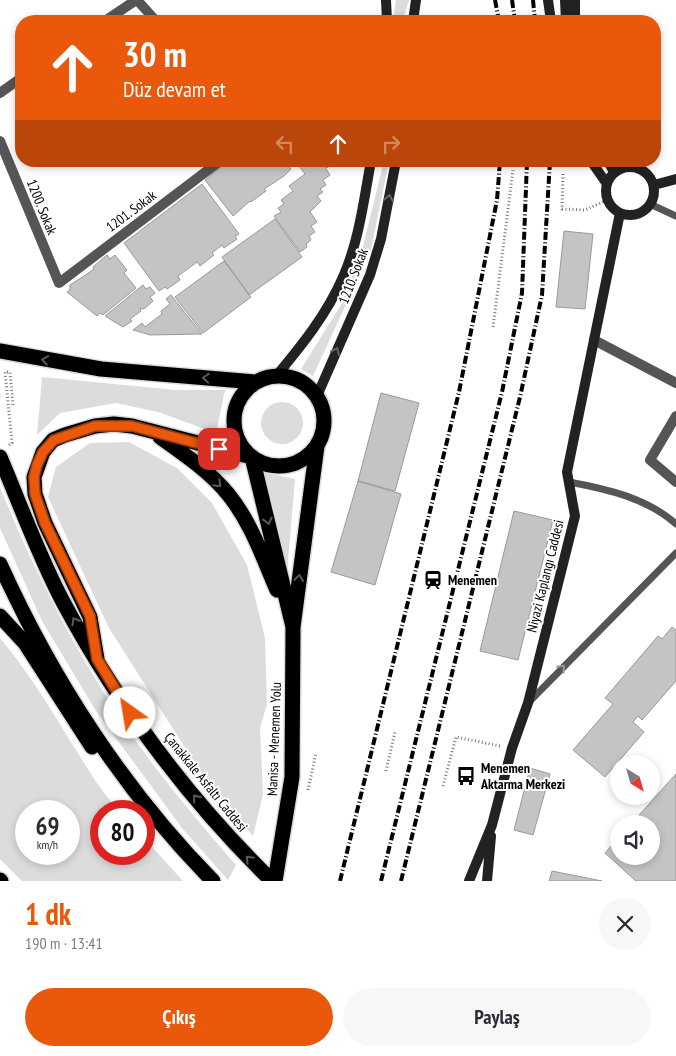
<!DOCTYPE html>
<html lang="tr">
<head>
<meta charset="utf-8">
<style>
  :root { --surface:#fff; --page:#f7f7f7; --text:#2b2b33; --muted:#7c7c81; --accent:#ea580c }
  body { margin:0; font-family:"PT Sans Narrow",sans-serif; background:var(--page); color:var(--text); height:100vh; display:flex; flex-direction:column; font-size:19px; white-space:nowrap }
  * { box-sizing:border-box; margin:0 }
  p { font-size:16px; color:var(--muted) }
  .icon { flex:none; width:28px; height:28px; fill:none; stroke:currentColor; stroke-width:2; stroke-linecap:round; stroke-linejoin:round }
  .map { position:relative; height:881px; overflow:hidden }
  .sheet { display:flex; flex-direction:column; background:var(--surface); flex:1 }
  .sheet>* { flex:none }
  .hud { position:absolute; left:15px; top:15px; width:646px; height:152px; border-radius:20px; box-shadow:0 2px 8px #0003; background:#ea580c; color:#fff; overflow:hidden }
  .needle { width:32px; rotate:143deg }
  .tools { position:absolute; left:610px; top:755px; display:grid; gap:10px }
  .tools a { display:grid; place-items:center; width:50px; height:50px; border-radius:50%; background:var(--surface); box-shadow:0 2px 8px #0003; font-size:25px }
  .speed { position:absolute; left:15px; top:800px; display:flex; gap:10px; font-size:25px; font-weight:700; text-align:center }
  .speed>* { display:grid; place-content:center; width:65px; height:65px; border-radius:50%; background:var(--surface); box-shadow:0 2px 8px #0003; line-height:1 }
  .speed small { font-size:12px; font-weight:400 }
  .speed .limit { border:8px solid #d22; background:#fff; color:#111 }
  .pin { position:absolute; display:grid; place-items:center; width:42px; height:42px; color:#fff; margin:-21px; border-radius:10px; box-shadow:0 2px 8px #0006 }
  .me { position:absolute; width:55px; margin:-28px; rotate:328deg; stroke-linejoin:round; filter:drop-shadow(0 0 4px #0008) }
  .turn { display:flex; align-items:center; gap:18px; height:105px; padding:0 25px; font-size:22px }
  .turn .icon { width:65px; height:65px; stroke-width:2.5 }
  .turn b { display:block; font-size:35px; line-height:42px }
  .lanes { display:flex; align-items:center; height:48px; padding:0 25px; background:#0003; justify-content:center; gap:25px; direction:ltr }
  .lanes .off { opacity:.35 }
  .round { display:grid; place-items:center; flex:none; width:52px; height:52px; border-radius:26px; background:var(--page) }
  .head { display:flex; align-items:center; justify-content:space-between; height:85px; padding:0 25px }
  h1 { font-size:30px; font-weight:700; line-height:38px; color:var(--accent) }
  .action { display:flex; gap:10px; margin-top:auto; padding:10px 25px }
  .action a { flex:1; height:58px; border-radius:30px; background:var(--accent); color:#fff; font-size:20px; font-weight:700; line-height:58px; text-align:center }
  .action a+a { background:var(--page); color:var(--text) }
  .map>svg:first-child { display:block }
  .green { fill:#dcdcdc; fill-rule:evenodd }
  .building { fill:#c4c4c4; stroke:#999 }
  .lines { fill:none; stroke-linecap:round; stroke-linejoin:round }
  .highway-casing { stroke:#dbdbdb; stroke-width:18 }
  .path { stroke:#777; stroke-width:3; stroke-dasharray:1 2.5; stroke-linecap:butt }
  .lane { stroke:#555; stroke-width:7 }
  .street { stroke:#555; stroke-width:10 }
  .secondary { stroke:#222; stroke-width:10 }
  .highway { stroke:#000; stroke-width:15 }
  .rail { stroke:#000; stroke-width:4; stroke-dasharray:8 2.5 1 2.5; stroke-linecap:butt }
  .oneway { stroke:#646464 }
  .oneway2 { stroke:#595959 }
  .oneway3 { stroke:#999 }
  .route-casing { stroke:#983908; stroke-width:12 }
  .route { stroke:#ea580c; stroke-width:9 }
  .labels { text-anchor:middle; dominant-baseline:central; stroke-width:4; stroke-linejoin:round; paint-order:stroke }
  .street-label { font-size:14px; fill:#000; stroke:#fff }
  .poi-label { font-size:14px; font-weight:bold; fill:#000; stroke:#fff; text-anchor:start }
</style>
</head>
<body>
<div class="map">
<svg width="676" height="881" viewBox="0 0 676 881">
  <rect width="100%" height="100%" fill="#fff"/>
  <path class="green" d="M396,0H409L403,20H393Z
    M384,161H389L371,250L313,376L301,369L341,305L361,254Z
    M42,377L176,390H225L216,433L158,412L116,403L60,413L37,435Z
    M261 423a21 21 0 1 1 42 0a21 21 0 1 1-42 0Z
    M129,442L177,468L212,503L247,565L265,638L267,704L260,728L263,794L253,836L212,790L109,628L48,497L56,467L90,443Z
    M261,472L295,479L287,573Z
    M0,487C34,572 76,653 127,728C160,777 198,821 236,865L228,880L182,828L96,711L42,621L0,528Z
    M0,638C25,668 47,702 67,736C84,762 98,788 119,811H101V854H144V838L183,881H22L0,859ZM26,811H69V854H26Z"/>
  <path class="building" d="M231,161H294V162L289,166L291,169L284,176L264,189L266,191L251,202L250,201L233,216L205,180L222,166L223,167Z
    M295,161H321L330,175L323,180L326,185L320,189L323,192L317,196L321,201L310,212L317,222L311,226L315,232L309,236L311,240L306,244L307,247L300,252L274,216L281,212L278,208L284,204L281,200L293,191L289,186L305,174Z
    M321,161H335L327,168Z
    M202,184L239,234L235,236L237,239L224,248L222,245L212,253L214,255L200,266L197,262L178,276L180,280L167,289L165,287L159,291L124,243Z
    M275,219L302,257L249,295L222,257Z
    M564,231L593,234L585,309L556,307Z
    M107,255L110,259L115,255L127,270L124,273L136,288L103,315L100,313L97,316L67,292L70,290V285L93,270L94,266Z
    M224,261L251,297L203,333L175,297Z
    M143,285L146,289L150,287L155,293L150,297L153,301L144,309L140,308L141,311L130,319L132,321L123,327L105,316Z
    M171,295L202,334L150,335L133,330L142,323L145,327L162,314L161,311L170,304L166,299Z
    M381,393L419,403L395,491L358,481Z
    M358,481L401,494L375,585L331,572Z
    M514,511L553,520L518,660L480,651Z
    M672,627L676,630V681L642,720L638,716L633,722L644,732L605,777L573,750L613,704L605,698L658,636L662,639Z
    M530,768L550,774L533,835L514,830Z
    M676,774V881H636L605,853L619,837V856H651V824H631Z
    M552,871L602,881H549Z"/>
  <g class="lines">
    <g class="highway-casing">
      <path id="highway" d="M0,351L101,369L255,382
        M234 421a45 45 0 1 1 90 0a45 45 0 1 1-90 0Z
        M160,437C184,454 210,472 228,494C251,522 263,558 277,590
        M0,457C20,504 38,554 62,600C117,703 188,799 272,881
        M0,564C52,679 124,791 213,881
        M0,616L25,643L92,747
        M97,659L90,617L45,523L35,494L34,477L43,452L53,440L65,435L95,426L114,424L132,426L252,457L293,627
        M0,880L1,881
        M275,881L292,777L293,627L317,446"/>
    </g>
    <path class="path" d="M437,164L438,161
      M563,174L562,209L585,210L607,200
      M493,327L513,170
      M9,445L12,443L5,372H10L13,405
      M386,771L395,732
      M443,786L456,737L500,746
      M308,790L316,753"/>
    <path class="lane" d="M650,204L676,216
      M569,482C607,489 647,498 676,524
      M530,701L676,553"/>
    <path class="street" d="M137,0L156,21
      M105,21L136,0
      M0,93L21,78
      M0,141L59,283L220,161
      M594,340L676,383
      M676,416L650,460L676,482"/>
    <path class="secondary" d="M386,0L387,21
      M548,0L551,21
      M565,0L566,21
      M575,0V21
      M413,21L416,0
      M591,161L607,184
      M608,161L614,172
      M606 191a24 24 0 1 1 48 0a24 24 0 1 1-48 0Z
      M654,185L676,179
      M277,375C302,345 327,314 343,277C359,241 364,199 371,161
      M317,396L370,275L381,239L396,161
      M469,881L492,825L512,748L528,703L575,516L567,472L620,213
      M487,881L491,836"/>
    <use href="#highway" class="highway"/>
    <path class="rail" d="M495,0L499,21
      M512,0L515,21
      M533,0L535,21
      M340,881L459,392L497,200L500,161
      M381,881L502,392L522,293L527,161
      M401,881L520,397L542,295L550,161"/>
  </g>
  <defs><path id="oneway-chevron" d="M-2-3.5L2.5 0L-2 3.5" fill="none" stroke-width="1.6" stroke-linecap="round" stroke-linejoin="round" transform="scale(1.25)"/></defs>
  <g class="oneway">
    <use href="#oneway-chevron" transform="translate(389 198) rotate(-79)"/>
    <use href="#oneway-chevron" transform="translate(336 351) rotate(-65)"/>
  </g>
  <g class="oneway2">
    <use href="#oneway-chevron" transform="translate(45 360) rotate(-171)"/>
    <use href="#oneway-chevron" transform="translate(206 378) rotate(-175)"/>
    <use href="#oneway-chevron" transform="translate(218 484) rotate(45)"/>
    <use href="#oneway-chevron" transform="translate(268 521) rotate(76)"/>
    <use href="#oneway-chevron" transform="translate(299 578) rotate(-83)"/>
    <use href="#oneway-chevron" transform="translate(75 621) rotate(-120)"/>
    <use href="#oneway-chevron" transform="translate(196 798) rotate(-129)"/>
    <use href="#oneway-chevron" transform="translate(249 859) rotate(-135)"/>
  </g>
  <use class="oneway3" href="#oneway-chevron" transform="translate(562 668) rotate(-45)"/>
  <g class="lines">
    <g class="route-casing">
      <path id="route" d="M130,713L97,659L90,616L45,523L35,494L34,477L37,465L43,452L54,440L95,426H132L219,449"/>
    </g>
    <use href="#route" class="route"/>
  </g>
  <defs>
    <g id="station-bare" transform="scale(1.5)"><path d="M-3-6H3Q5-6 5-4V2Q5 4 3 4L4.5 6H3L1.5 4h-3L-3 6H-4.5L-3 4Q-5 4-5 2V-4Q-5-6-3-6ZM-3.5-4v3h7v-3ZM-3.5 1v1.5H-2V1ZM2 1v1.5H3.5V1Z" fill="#000" stroke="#fff" stroke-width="2.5" paint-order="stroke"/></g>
    <g id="bus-bare" transform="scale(1.5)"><path d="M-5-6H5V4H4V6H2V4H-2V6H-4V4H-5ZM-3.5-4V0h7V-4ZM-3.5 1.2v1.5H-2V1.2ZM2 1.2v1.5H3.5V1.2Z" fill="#000" stroke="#fff" stroke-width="2.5" paint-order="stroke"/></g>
  </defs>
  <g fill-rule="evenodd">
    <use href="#station-bare" x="433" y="580"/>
    <use href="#bus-bare" x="466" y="776"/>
  </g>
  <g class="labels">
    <g class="street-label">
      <text transform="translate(42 207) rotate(68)">1200. Sokak</text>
      <text transform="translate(131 211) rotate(-37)">1201. Sokak</text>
      <text transform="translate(353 276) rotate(-69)">1210. Sokak</text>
      <text transform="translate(545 576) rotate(-76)">Niyazi Kaplangı Caddesi</text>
      <text transform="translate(274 739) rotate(-88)">Manisa - Menemen Yolu</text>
      <text transform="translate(206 782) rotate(51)">Çanakkale Asfaltı Caddesi</text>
    </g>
    <g class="poi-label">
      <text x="448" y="580">Menemen</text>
      <text x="481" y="768">Menemen<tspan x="481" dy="16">Aktarma Merkezi</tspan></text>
    </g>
  </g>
</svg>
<div class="tools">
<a><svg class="needle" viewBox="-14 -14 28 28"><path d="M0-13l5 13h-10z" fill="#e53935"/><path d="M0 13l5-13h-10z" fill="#7c7c81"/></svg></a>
<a><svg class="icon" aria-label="sound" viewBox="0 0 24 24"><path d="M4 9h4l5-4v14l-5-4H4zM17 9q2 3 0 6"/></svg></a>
</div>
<div class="speed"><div>69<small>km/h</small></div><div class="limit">80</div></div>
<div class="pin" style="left:219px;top:449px;background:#d93025"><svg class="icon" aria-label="arrive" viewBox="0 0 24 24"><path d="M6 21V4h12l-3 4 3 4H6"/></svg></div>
<svg class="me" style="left:130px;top:713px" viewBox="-20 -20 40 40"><circle r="19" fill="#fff"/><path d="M0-13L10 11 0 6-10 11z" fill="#ea580c"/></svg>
<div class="hud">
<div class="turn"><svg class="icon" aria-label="ahead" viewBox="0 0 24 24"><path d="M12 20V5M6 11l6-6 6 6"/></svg><div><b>30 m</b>Düz devam et</div></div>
<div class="lanes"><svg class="icon off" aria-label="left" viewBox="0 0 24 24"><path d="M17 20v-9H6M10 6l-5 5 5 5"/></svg><svg class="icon" aria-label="ahead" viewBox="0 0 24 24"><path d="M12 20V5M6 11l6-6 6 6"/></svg><svg class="icon off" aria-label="right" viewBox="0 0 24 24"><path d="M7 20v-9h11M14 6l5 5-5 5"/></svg></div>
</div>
</div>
<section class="sheet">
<div class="head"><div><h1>1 dk</h1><p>190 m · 13:41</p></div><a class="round"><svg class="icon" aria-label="close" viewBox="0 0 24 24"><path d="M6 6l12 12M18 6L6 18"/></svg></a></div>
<div class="action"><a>Çıkış</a><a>Paylaş</a></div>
</section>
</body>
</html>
